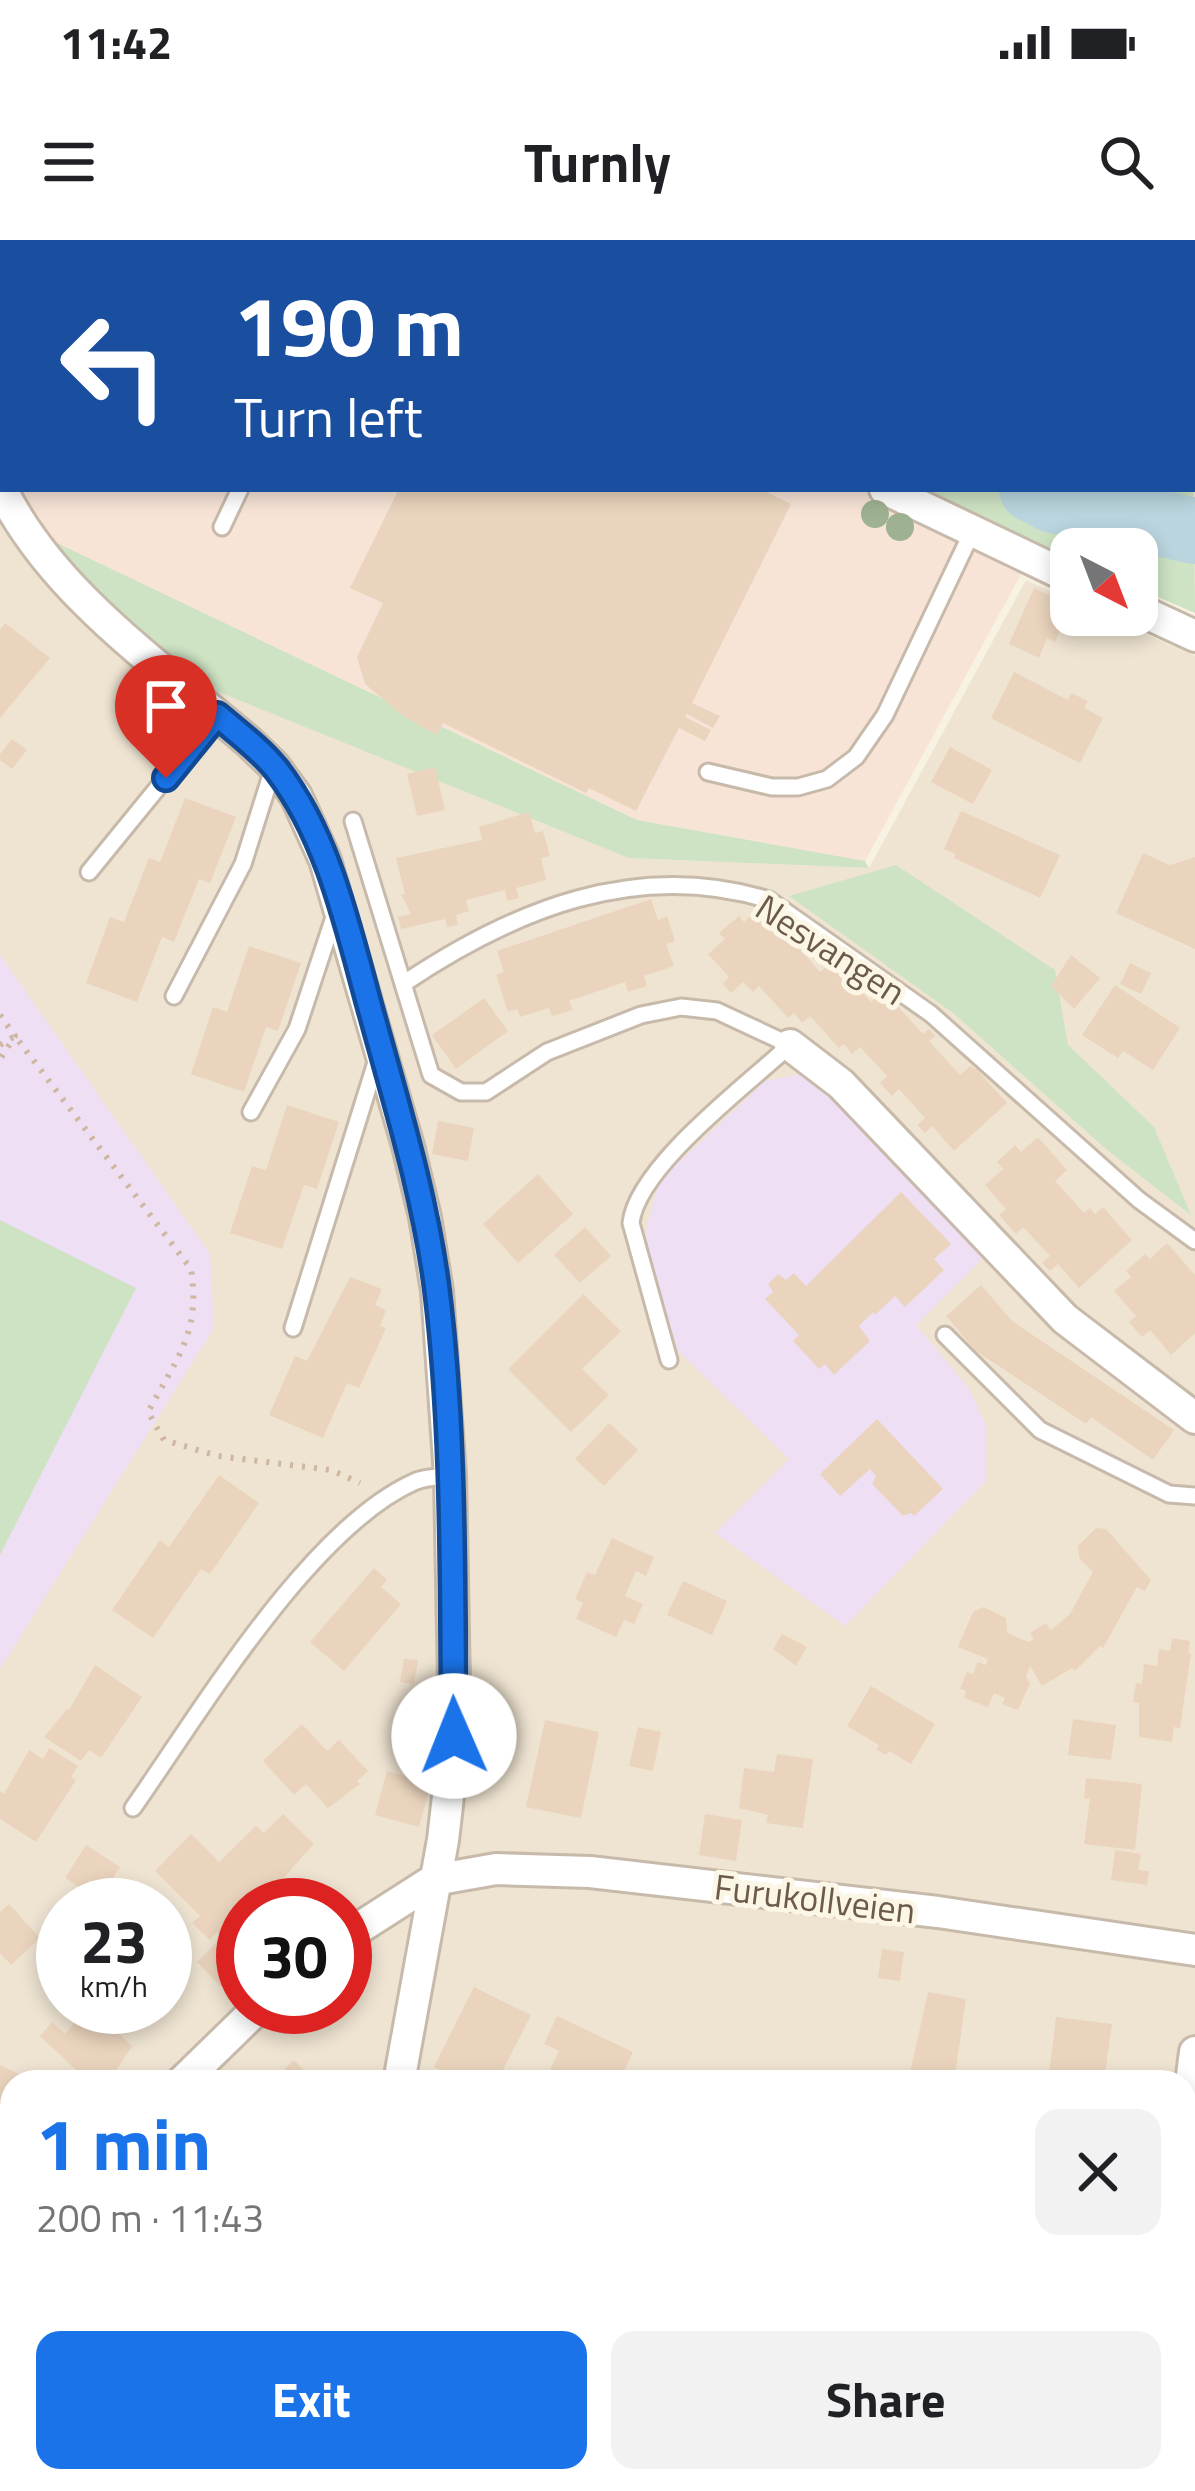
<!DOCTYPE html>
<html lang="en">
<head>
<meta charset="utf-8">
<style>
  :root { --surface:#fff; --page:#f2f2f2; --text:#202124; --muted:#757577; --accent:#1a73e8 }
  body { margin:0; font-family:"Titillium Web",sans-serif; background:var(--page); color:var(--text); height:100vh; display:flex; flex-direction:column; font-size:45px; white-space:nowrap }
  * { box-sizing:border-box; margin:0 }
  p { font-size:39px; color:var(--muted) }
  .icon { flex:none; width:66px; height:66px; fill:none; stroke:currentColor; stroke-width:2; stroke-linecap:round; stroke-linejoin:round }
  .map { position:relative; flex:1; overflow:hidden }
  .sheet { position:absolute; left:0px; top:1830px; width:1197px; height:423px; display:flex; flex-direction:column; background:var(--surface); border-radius:36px 36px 0 0; box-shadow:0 6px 18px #0003 }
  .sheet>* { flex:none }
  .top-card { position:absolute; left:0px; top:0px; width:1197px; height:252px; box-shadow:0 6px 18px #0003; background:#1a4fa0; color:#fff; overflow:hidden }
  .needle { width:78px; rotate:138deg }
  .tools { position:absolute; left:1050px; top:288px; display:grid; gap:24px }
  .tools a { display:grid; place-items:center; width:108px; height:108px; border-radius:24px; background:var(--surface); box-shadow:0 6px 18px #0003; font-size:60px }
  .speed { position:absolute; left:36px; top:1638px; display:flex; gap:24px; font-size:60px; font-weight:700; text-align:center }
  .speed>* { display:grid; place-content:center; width:156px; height:156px; border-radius:50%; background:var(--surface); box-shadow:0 6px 18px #0003; line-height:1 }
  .speed small { font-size:30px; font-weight:400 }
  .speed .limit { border:18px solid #d22; background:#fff; color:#111 }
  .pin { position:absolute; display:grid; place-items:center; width:102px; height:102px; color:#fff; margin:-123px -51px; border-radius:50% 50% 50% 0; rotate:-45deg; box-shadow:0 0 12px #0007 }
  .pin .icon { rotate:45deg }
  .me { position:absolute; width:132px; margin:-66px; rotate:359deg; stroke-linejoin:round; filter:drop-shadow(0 0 9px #0008) }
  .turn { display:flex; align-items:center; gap:42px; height:252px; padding:0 36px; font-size:54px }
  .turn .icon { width:156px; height:156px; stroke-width:2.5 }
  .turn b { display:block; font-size:84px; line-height:102px }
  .round { display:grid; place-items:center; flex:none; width:126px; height:126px; border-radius:24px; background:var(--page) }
  .overview { display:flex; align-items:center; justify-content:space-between; height:204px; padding:0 36px }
  h1 { font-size:72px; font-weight:700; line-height:90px; color:var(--accent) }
  .cta { display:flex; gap:24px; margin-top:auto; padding:24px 36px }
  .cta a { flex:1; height:138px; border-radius:24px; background:var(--accent); color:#fff; font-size:48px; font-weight:700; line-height:138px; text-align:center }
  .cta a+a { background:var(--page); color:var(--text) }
  .status { display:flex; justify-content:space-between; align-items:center; height:84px; padding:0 60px; background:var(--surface); direction:ltr }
  .status svg { height:33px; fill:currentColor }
  header { display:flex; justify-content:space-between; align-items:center; height:156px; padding:0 36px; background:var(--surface); font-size:54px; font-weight:700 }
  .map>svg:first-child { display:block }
  .residential { fill:#efe4d2; fill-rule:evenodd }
  .commercial { fill:#f7e4d7 }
  .education { fill:#efdff4 }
  .green { fill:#cde3c3 }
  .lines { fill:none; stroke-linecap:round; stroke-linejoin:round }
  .river { stroke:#bad5de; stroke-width:66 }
  .building { fill:#ead4bd }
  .lane-casing { stroke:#c7baab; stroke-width:21 }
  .street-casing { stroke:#c7baab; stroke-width:36 }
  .secondary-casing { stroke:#cabba9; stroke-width:48 }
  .path { stroke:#ceb7a1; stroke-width:6; stroke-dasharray:3 9; stroke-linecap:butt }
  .lane { stroke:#fff; stroke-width:15 }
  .street { stroke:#fff; stroke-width:30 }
  .secondary { stroke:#fff; stroke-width:42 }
  .tree { fill:#9eb190 }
  .route-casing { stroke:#114b97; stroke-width:30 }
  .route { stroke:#1a73e8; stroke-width:21 }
  .labels { text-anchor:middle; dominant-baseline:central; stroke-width:10; stroke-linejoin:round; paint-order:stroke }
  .street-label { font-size:36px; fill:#6c5b4c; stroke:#fcf6e7 }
</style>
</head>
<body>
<div class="status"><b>11:42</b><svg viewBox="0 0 49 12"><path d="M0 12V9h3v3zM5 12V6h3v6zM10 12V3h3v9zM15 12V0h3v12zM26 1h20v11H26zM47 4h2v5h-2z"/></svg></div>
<header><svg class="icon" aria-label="menu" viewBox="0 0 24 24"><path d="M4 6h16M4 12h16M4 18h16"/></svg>Turnly<svg class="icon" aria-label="search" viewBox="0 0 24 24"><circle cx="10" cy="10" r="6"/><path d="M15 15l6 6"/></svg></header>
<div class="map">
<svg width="1195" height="2251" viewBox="0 0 1195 2251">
  <rect width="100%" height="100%" fill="#f8f2e2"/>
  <path class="residential" d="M895,0H1195V135L1194,3Z
    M0,239L629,618L869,628L1026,340L1071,361V375H1103L1195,416V2251H0ZM63,1665H165V1767H63ZM243,1665H345V1767H243ZM12,1842H1185V2241H12Z"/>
  <path class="commercial" d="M15,249H867L1025,327L865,621L637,580L40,295Z"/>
  <path class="education" d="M0,715L210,1014L214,1088L0,1429Z
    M805,833L835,849L986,1015L916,1085L968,1147L985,1184L986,1241L845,1386L715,1293L789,1219L678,1111L651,1034L646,991L659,941L765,841Z"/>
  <path class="green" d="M1194,231L1195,373L1137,348V309H1071V319L923,249H1194Z
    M40,295L637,580L865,621L869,628L629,618L199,444L75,332Z
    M896,625L1055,730L1068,805L1154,887L1191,975L1106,909L953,773L789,656Z
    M0,980L136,1048L0,1315Z"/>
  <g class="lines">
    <path class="river" d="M581,0L587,3
      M1032,249L1053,260L1195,291"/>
  </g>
  <path class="building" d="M399,249H761L791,264L692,463L720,476L713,488L687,474L685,477L711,490L705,501L679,488L636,571L589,548L586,553L443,483L437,495L403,476L365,444L357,417L383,363L350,348Z
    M1034,348L1071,365L1055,402L1047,398L1039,418L1009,404Z
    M5,383L50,418L0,478V390Z
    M1014,432L1068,460L1071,453L1088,461L1084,468L1103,478L1080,523L991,478Z
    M12,499L27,510L12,529L0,520V514Z
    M950,507L992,530L973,564L931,542Z
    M435,527L445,570L417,576L407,534Z
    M185,558L236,577L210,643L199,639L174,702L162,697L137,762L86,743L110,677L124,682L149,618L160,622Z
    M961,571L1060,615L1040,658L954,618L956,614L944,609Z
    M529,572L535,593L543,591L550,616L541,618L546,640L516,648L519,658L507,661L505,650L466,660L469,671L456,675L458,685L447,687L445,679L401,689L398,677L411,674L401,654H405L396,618L482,600L479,587Z
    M1143,613L1170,625L1195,617V709L1116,673Z
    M651,659L658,680L667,676L675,701L666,704L674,726L644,736L647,746L628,752L625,742L569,761L573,770L552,776L549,768L520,777L517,769L508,772L496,735L504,732L497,711Z
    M761,666L820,732L830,723L836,730L840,727L871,762L880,755L886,762L890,758L923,794L929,789L935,796L929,801L960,835L970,826L977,830L1007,863L954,911L932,886L925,893L917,885L925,878L899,849L892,856L880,843L887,836L860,807L852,814L844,804L839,808L810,776L802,783L794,773L788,778L759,746L753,752L743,742L731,753L723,744L729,737L708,714L725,699L719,693L739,676L744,682Z
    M249,706L301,723L278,791L266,787L244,852L191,834L213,767L227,772Z
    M1071,715L1100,738L1074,769L1051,746Z
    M1130,723L1151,733L1141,754L1120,744Z
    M1115,745L1180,788L1153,830L1123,811L1118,818L1082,795Z
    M484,758L508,791L456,829L432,795Z
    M287,865L339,882L317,949L304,945L282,1009L230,993L252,926L266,930Z
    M438,881L474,888L468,921L432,914Z
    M1038,897L1067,930L1055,941L1084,973L1090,968L1095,974L1103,967L1132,1000L1079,1048L1058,1024L1050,1031L1042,1023L1050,1016L1023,987L1016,994L999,975L1006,969L985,945L1003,929L997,922L1015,905L1021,912Z
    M538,934L573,974L518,1023L483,984Z
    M901,952L951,1004L934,1019L944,1030L905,1067L895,1056L875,1075L873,1072L859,1086L870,1101L834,1135L825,1124L819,1129L793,1101L799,1095L765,1059L773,1052L768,1044L778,1034L786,1040L794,1033L806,1046Z
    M585,987L611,1016L580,1043L554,1015Z
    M1167,1003L1195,1035V1093L1171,1115L1150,1090L1142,1097L1129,1082L1136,1076L1114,1051L1131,1037L1126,1031L1145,1014L1150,1019Z
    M350,1037L382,1049L375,1065L386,1070L380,1086L386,1088L359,1148L347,1143L323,1198L269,1175L295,1116L307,1121Z
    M981,1045L1012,1081L1174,1190L1153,1220L1091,1177L1086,1184L976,1111L946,1076Z
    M583,1054L621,1091L582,1129L609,1155L571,1192L508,1129Z
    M877,1179L943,1249L914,1276L911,1273L903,1276L872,1244L876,1236L870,1229L840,1256L820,1234Z
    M609,1183L638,1210L604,1246L575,1219Z
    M219,1235L259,1263L210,1334L201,1329L153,1398L112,1370L160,1300L169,1307Z
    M1096,1288L1106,1289L1151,1340L1145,1351L1137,1347L1103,1408L1100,1406L1075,1431L1072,1428L1042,1446L1030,1426L1026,1437L1030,1443L1018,1470L1002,1464L1005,1458L994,1453L988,1467L964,1458L966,1451L960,1449L967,1432L973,1434L978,1422L986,1425L988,1419L958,1407L973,1372L983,1367L1006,1378L1007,1393L1029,1402L1034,1399L1030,1393L1046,1383L1051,1390L1070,1374L1093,1332L1079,1318L1078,1306Z
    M612,1298L654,1317L646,1336L636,1331L625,1356L643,1364L634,1384L624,1380L616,1397L576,1379L583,1363L575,1359L587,1332L595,1335Z
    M374,1328L387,1340L381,1347L401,1364L344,1431L310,1402Z
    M683,1341L727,1361L712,1395L667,1375Z
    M782,1394L807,1407L796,1426L773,1409Z
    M1172,1398L1190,1401L1188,1413H1191L1180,1488L1174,1487L1172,1502L1139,1497V1463L1133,1462L1136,1443L1142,1444L1144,1424L1157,1426L1159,1409L1170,1411Z
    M404,1419L418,1420L414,1444L400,1442Z
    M95,1425L142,1457L101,1518L89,1510L81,1521L44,1497L67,1469L69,1470Z
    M871,1446L935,1484L911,1524L889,1511L886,1515L876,1509L879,1505L847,1486Z
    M1073,1479L1116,1485L1111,1520L1068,1515Z
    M545,1480L599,1492L581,1578L526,1567Z
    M302,1484L327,1511L339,1500L368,1531L357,1541L360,1544L328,1568L306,1544L294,1555L263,1521Z
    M638,1487L661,1492L653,1531L629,1526Z
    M49,1508L78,1526L71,1537L76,1540L36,1602L0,1579V1551L4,1554L29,1510L43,1519Z
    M777,1514L813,1519L803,1588L766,1583L768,1575L739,1568L744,1528L774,1532Z
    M387,1531L431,1543L419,1587L375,1575Z
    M1086,1538L1142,1544L1135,1610L1084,1604L1090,1559L1084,1558Z
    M283,1574L314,1604L259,1665H243V1681L225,1699L243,1717V1725L221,1747L197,1722L222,1697L217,1692L210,1700L192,1683L200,1676L155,1631L191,1594L219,1622L256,1586L264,1593Z
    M705,1574L742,1580L736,1621L699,1615Z
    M86,1605L120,1627L98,1660L65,1638Z
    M1115,1610L1141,1614L1138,1630L1149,1631L1147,1645L1111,1640Z
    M9,1664L40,1698L11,1725L0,1713V1672Z
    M882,1709L904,1712L900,1741L878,1738Z
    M474,1747L531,1775L497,1842H465L434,1827Z
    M928,1752L966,1759L954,1842H908Z
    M88,1767H113L125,1777L114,1789L132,1806L113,1835L108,1832L99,1842H89L40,1796L52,1782L65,1794Z
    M557,1776L633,1812L619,1842L545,1841L559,1811L544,1804Z
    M1056,1777L1112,1784L1104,1842H1048Z
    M294,1820L315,1842H271Z
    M0,1825L35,1842H12V1901L0,1895Z
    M83,2241H123L132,2248L75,2251Z
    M825,2241H876L874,2251H823Z
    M981,2241H1048L1047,2251H979Z"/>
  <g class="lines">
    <g class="lane-casing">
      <path id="lane" d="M222,287L240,249
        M708,532L772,547H798L827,539L856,517L885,475L973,290
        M353,581L431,835L461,852H486L547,812L641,775L681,767L717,771L790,805C748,844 637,927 631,983L669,1120
        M89,632L217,475
        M403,744C513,670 636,619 769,660L931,774L1139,960L1195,1001
        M174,756L243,624L273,529
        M251,872L297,789L336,671
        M293,1088L378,816
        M945,1095L1040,1190L1169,1254L1195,1256
        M133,1568C199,1474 309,1289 414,1242C424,1237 439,1237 450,1236
        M383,2241L389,2251"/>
    </g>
    <g class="street-casing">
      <path id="street" d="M368,0L375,3
        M52,3L53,0
        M0,109L3,103
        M0,246C51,353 162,427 249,502L274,526L296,556L325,620L408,906L425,977L437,1051L450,1236L455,1496L443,1600L399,1842
        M885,249L1071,338
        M1137,369L1195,396
        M790,805L841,844L1065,1079L1195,1178
        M345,1697L434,1640L496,1629L590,1632L938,1672L1195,1710
        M182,1842L259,1767
        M1185,1890L1195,1812
        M0,2104L12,2078
        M601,2241L602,2251
        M0,2243L15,2251
        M1138,2251L1140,2241"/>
    </g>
    <g class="secondary-casing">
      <path id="secondary" d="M757,0L763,3
        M1194,205H1195"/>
    </g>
    <path class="path" d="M845,0L852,3
      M1194,157L1195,158
      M0,775L15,796L0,819
      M0,805L15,796L191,1029C201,1092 177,1118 148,1172L164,1200L218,1216L331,1230L360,1243"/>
    <use href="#lane" class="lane"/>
    <use href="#street" class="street"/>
    <use href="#secondary" class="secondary"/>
  </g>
  <g class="tree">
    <circle cx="875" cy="274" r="14"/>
    <circle cx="900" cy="287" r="14"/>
  </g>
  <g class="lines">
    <g class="route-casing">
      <path id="route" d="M166,538L217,475C237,492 260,509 277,530C330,599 349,693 372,775C397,866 425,956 437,1050C455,1197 452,1347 454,1496"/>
    </g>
    <use href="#route" class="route"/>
  </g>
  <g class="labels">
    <g class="street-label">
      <text transform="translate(831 709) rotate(33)">Nesvangen</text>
      <text transform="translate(815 1658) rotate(7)">Furukollveien</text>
    </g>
  </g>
</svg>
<div class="tools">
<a><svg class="needle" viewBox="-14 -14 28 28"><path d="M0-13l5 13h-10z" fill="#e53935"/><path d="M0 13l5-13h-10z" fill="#757577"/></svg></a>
</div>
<div class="speed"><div>23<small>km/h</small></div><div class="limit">30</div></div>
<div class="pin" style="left:166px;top:538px;background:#d93025"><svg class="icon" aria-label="arrive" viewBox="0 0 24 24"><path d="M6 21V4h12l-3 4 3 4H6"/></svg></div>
<svg class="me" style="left:454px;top:1496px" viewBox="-20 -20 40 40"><circle r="19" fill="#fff"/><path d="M0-13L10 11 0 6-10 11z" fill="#1a73e8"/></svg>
<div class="top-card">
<div class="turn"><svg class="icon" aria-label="left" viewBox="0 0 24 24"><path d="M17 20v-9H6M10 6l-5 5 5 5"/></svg><div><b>190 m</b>Turn left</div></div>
</div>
<section class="sheet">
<div class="overview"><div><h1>1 min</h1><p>200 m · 11:43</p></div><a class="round"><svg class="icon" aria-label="close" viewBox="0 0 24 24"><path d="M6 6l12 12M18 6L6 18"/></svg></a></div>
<div class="cta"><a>Exit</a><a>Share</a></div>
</section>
</div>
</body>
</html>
